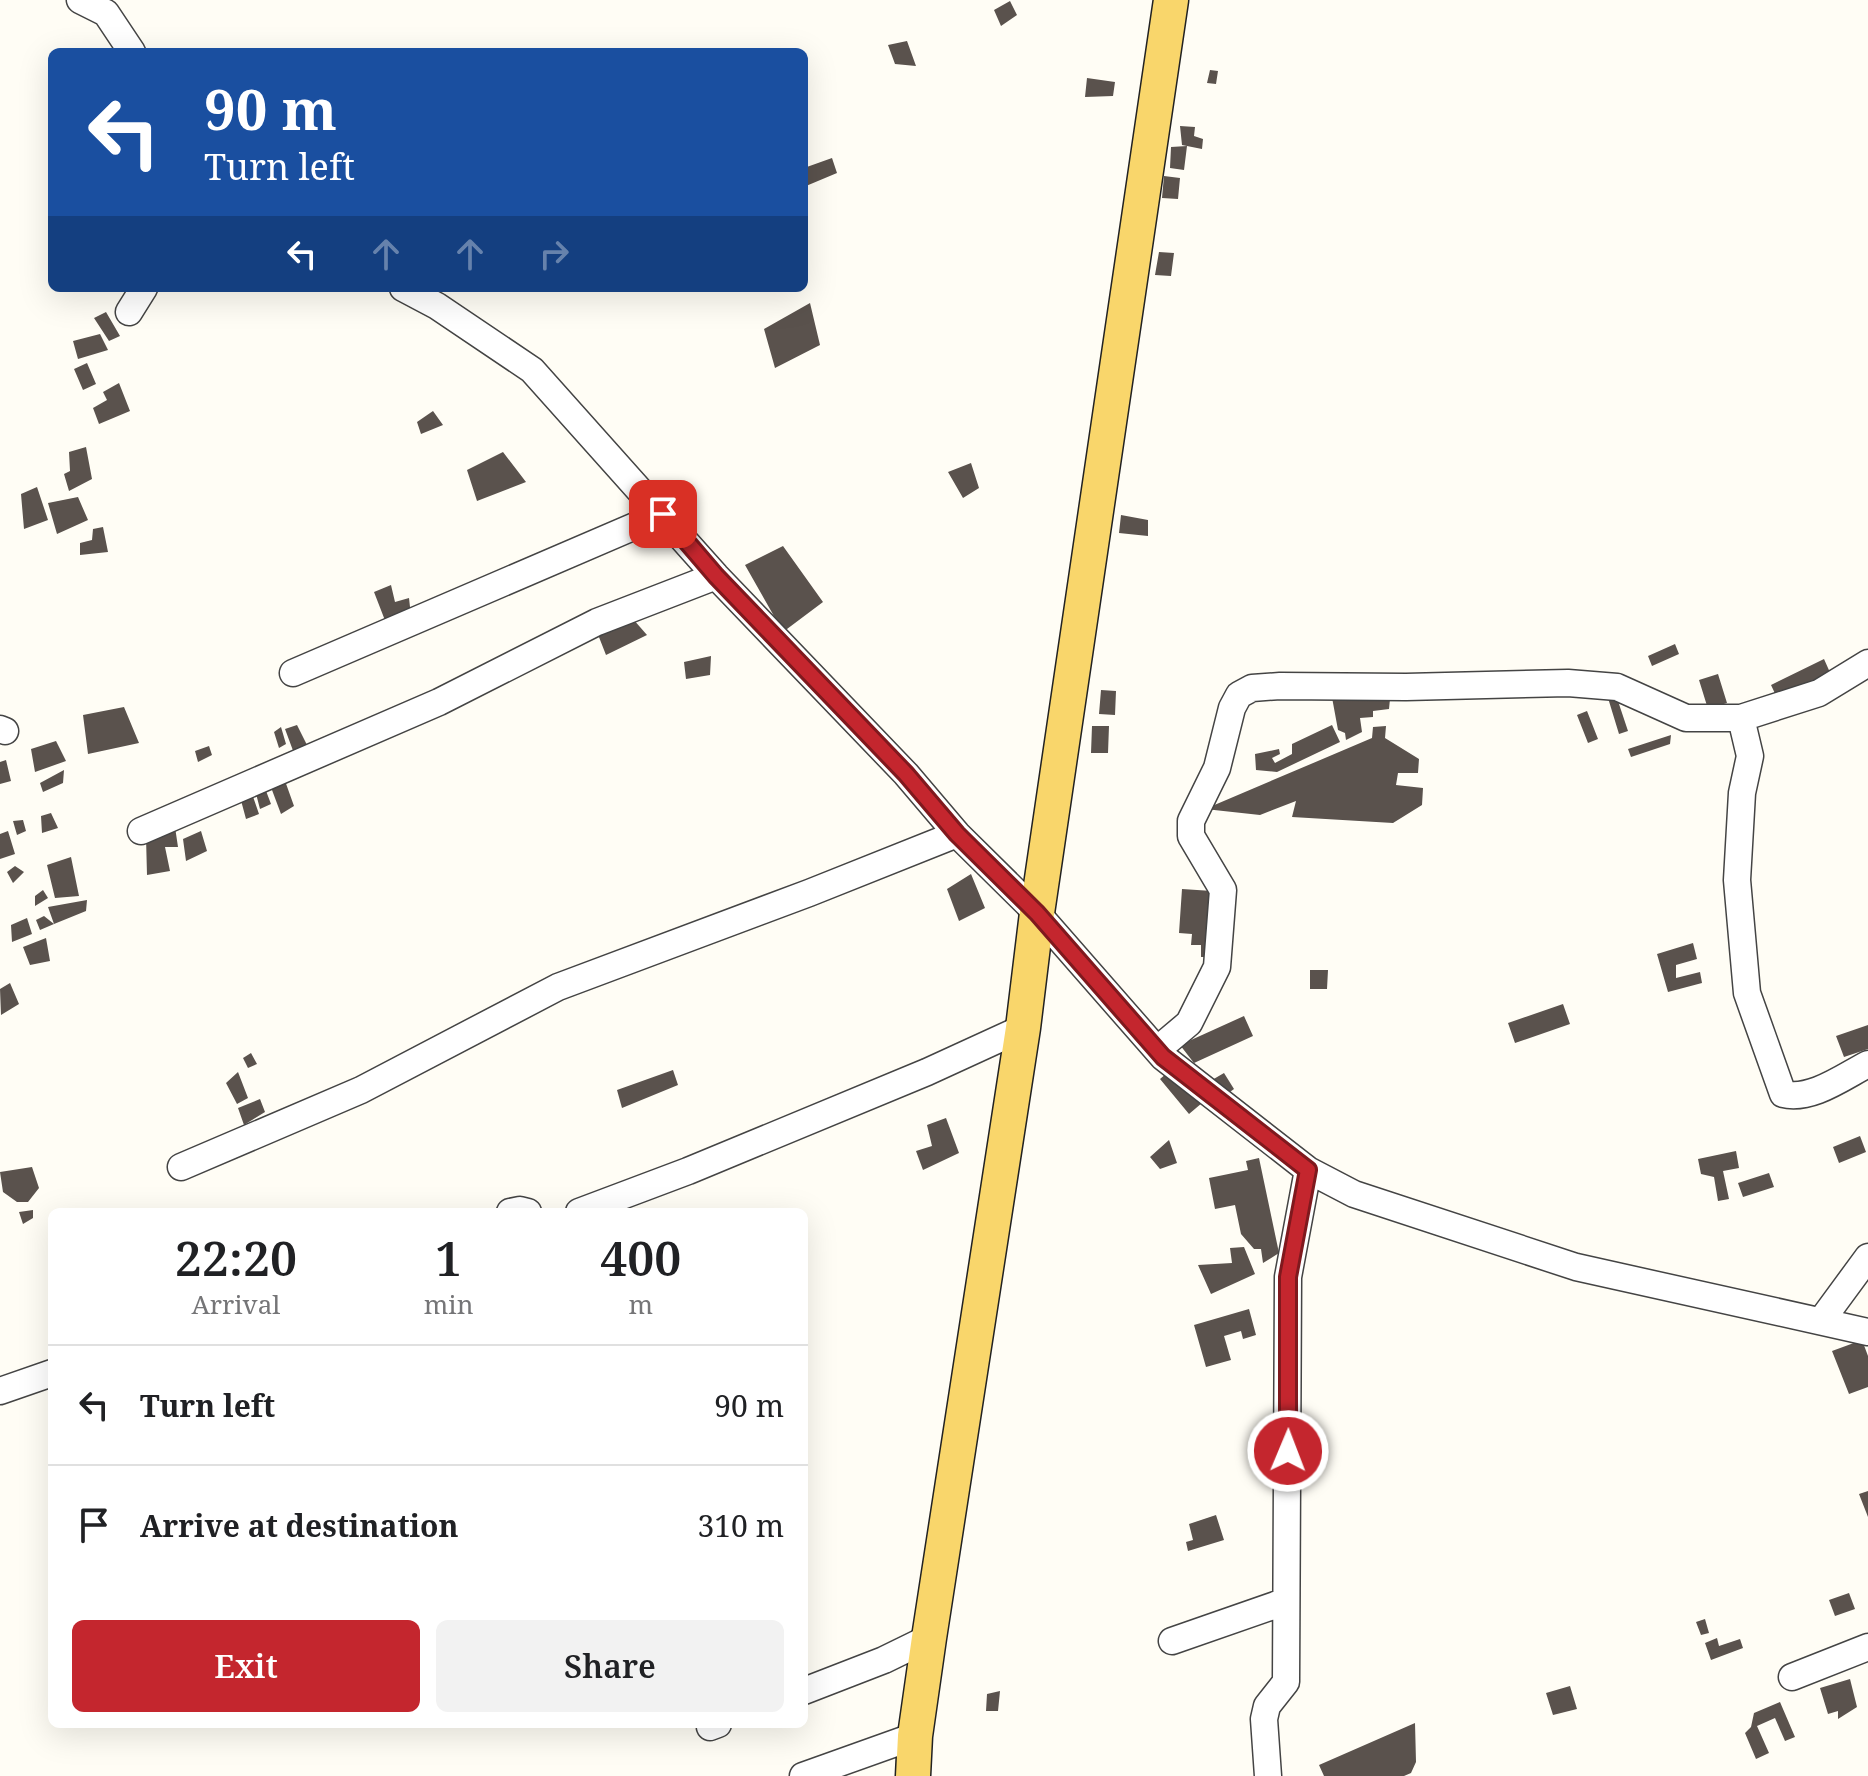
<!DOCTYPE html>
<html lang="en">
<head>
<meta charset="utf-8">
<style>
  :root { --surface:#fff; --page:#f2f2f2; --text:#202124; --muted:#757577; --line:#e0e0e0; --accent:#c4262e }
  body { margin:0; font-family:"Noto Serif",serif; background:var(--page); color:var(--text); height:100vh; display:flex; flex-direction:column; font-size:30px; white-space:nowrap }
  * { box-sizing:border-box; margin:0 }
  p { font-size:26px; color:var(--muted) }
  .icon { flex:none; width:44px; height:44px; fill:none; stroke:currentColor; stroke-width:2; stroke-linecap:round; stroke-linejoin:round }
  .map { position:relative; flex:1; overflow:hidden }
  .sheet { position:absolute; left:48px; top:1208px; width:760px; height:520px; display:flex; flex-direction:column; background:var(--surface); border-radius:12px; box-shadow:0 8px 32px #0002 }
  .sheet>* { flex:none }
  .banner { position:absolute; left:48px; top:48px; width:760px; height:244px; border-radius:12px; box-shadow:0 8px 32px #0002; background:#1a4fa0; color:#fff; overflow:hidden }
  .pin { position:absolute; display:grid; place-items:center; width:68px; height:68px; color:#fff; margin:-34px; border-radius:16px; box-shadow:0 4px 12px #0006 }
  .me { position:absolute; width:88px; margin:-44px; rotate:1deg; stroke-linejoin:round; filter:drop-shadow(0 0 6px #0008) }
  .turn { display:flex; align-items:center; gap:28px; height:168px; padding:0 24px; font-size:36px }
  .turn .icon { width:104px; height:104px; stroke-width:2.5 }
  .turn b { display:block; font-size:56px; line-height:68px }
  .lanes { display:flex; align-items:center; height:76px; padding:0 24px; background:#0003; justify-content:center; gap:40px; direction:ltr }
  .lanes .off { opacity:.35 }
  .eta { display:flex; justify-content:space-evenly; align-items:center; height:136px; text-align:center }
  .eta b { font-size:48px; font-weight:600; line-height:56px }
  .button { display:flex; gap:16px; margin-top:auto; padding:16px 24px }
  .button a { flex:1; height:92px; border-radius:12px; background:var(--accent); color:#fff; font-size:32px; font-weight:600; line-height:92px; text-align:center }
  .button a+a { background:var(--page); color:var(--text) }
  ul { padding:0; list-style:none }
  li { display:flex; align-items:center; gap:24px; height:120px; padding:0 24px; border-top:2px solid var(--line) }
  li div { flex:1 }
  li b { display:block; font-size:30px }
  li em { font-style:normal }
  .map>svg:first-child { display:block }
  .building { fill:#5a524d }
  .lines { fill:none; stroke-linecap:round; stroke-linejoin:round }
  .minor-casing { stroke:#444; stroke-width:29 }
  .major-casing { stroke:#222; stroke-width:37 }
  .minor { stroke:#fff; stroke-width:26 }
  .major { stroke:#f9d66b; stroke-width:34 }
  .route-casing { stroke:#7f191e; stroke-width:20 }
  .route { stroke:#c4262e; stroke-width:14 }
</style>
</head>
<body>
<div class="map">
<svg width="1868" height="1776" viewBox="0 0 1868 1776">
  <rect width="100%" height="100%" fill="#fffdf5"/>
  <path class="building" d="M1010,1L1017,15L1001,26L994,10Z
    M907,41L916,66L895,64L888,45Z
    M1210,70L1218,71L1216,84L1207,83Z
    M1087,78L1115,82L1113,96L1085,97Z
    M1180,126L1195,127L1194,136L1203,139L1202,149L1187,146L1184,170L1170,168L1171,147L1187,146L1182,145Z
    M832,158L837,173L806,186L804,168Z
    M1164,176L1180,178L1178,199L1162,198Z
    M1159,252L1174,253L1171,276L1155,275Z
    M810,303L820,345L775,368L764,329Z
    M106,312L120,336L109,341L94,318Z
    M100,334L108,350L78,359L73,341Z
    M87,363L96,384L83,390L74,369Z
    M119,383L130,411L99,424L93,408L107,400L103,392Z
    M433,411L443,425L421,434L417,422Z
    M86,447L92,479L69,491L64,474L70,471L69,452Z
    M503,452L526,482L477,501L467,470Z
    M971,463L979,488L963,498L948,472Z
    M37,487L48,520L24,529L21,494Z
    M78,497L88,520L57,534L48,503Z
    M1121,515L1148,520V536L1119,533Z
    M103,527L108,552L80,555V543L92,540L93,529Z
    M783,546L823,602L783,632L745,565Z
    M391,585L395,602L409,598L411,616L386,623L374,592Z
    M633,619L647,635L606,655L597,632Z
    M1675,644L1679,654L1652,666L1648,656Z
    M711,656L710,675L686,679L684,662Z
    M1824,659L1832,677L1779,702L1771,685Z
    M1718,674L1727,703L1708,709L1699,680Z
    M1391,689L1389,709L1373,711V717L1360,718L1362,732L1346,740L1345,733L1338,730L1331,692Z
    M1101,690L1116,691L1115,715L1099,714Z
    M1616,695L1628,731L1619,734L1608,698Z
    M124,707L139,743L88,754L83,715Z
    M1587,711L1598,739L1588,743L1577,715Z
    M297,725L309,749L295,756L285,729Z
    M1332,725L1340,742L1277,772L1256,770L1255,754L1279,749L1280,754L1272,758L1275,763L1292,754V744Z
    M1092,726H1109L1108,753H1091Z
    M1386,726L1385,738L1419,759L1418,773H1398L1396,785L1423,788L1422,805L1393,823L1292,817L1296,801L1260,815L1205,809L1372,738L1373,727Z
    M281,727L286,744L279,748L274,732Z
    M1671,735L1670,744L1631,757L1628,749Z
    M56,741L66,761L35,772L31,749Z
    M209,746L212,755L198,762L195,751Z
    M6,760L11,781L0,784V762Z
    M64,770L63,783L43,792L40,783Z
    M284,778L294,806L281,814L269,782Z
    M263,783L271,804L260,809L254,786Z
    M250,788L259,814L246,819L239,793Z
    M51,813L58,828L42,833L41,816Z
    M23,820L26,831L17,835L13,821Z
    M175,827L178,847H165L170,871L147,875L146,837Z
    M8,831L15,854L0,859V834Z
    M201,831L207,851L186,861L183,839Z
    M71,857L79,896L55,898L47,865Z
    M15,866L24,872L13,883L7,872Z
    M971,874L985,908L959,921L947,889Z
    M1182,889L1212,891L1208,957H1201V945H1191L1192,934L1179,933Z
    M43,890L48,898L35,906V896Z
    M87,900L86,911L54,924L48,907Z
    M44,916L54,924L40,930L36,920Z
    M27,918L32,934L12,942L11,925Z
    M46,938L50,961L30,965L23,947Z
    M1693,943L1697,959L1676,965V978L1700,972L1702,983L1668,992L1657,954Z
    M1310,970H1328L1327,989H1310Z
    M10,983L19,1004L1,1015L0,989Z
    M1563,1004L1570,1024L1515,1043L1508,1023Z
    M1244,1016L1253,1036L1194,1063L1180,1045Z
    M1868,1025V1049L1844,1057L1836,1036Z
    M251,1053L257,1064L248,1068L243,1058Z
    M1173,1068L1202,1103L1189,1114L1160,1079Z
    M673,1070L678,1085L622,1108L617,1090Z
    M238,1072L248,1098L237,1104L226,1083Z
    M1224,1073L1234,1089L1223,1097L1212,1080Z
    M260,1099L265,1112L244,1125L238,1108Z
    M946,1118L959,1153L923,1170L916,1151L932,1146L927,1125Z
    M1860,1136L1866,1152L1839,1163L1833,1147Z
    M1169,1140L1177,1163L1160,1169L1150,1157Z
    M1736,1151L1739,1168L1723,1171L1729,1199L1718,1201L1714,1177L1701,1174L1698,1159Z
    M1259,1158L1279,1253L1263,1263L1261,1249H1254L1241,1234L1235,1205L1215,1209L1209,1178L1248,1170L1246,1161Z
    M32,1167L39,1188L28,1202H17L3,1192L0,1172Z
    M1769,1173L1774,1187L1743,1197L1738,1183Z
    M33,1210V1218L23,1224L19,1212Z
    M1244,1247L1255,1274L1211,1294L1198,1265L1232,1263L1230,1248Z
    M1249,1309L1256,1335L1243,1339L1241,1331L1224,1336L1231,1360L1206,1367L1194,1325Z
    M1862,1340L1868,1356V1387L1849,1394L1832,1351Z
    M1868,1491V1517L1859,1494Z
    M1216,1515L1224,1540L1188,1551L1186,1542L1193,1540L1189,1524Z
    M1849,1593L1855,1609L1835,1616L1829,1600Z
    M1705,1619L1709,1633L1701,1635L1696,1622Z
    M1717,1638L1719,1646L1740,1639L1743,1648L1711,1660L1705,1643Z
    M1850,1679L1857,1707L1838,1719V1711L1828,1714L1820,1688Z
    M1570,1686L1577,1709L1553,1715L1546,1693Z
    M1000,1691L998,1711H986L987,1694Z
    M1780,1702L1795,1737L1785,1741L1775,1718L1757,1726L1769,1753L1756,1759L1745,1733L1751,1727L1754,1713Z
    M1415,1723L1416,1762L1411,1773L1404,1776H1324L1319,1765Z"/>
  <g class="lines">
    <g class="minor-casing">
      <path id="minor" d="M80,0L106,13L132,52
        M403,288L437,306L532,370L716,576L906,774L957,834L1037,913L1163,1057L1308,1170L1354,1194L1576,1267L1868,1332
        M129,312L144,288
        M293,673L663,514
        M1741,718L1750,756L1742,793L1737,880L1747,993L1783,1094C1811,1101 1843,1077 1868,1064
        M0,729L5,731
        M141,831L439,702L597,622L716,576
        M1157,1050L1189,1023L1217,967L1223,890L1191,836V821L1217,768L1232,708L1239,695L1252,688L1280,686L1406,687L1568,683L1617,687L1686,718H1741L1819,693L1868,663
        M181,1167L361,1090L558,987L809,893L957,834
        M510,1212L520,1210L528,1212
        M579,1212L688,1171L927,1072L1023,1028
        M1821,1321L1868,1257
        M0,1391L52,1373
        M1172,1641L1284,1602
        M1792,1677L1868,1647
        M804,1691L884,1660L929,1638
        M710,1727L718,1724
        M803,1776L915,1736
        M1268,1776L1264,1719L1267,1706L1286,1682L1288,1277L1308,1170"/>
    </g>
    <g class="major-casing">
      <path id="major" d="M913,1776L915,1736L929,1638L1023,1028L1037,913L1171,0"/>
    </g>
    <use href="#minor" class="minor"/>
    <use href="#major" class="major"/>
  </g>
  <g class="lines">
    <g class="route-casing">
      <path id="route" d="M663,514L716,576L906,774L957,834L1037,913L1163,1057L1308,1170L1288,1277V1451"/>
    </g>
    <use href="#route" class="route"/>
  </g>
</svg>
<div class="pin" style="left:663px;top:514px;background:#d93025"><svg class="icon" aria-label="arrive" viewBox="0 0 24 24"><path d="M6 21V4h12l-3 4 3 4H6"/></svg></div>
<svg class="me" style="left:1288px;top:1451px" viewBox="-20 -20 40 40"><circle r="17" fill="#c4262e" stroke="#fff" stroke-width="3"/><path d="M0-11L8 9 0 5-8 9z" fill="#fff"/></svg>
<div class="banner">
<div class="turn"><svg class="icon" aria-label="left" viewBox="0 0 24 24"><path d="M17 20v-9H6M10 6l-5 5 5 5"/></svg><div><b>90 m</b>Turn left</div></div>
<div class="lanes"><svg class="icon" aria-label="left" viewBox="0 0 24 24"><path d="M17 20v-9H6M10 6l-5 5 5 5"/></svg><svg class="icon off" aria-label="ahead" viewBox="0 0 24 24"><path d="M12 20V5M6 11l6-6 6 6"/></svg><svg class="icon off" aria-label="ahead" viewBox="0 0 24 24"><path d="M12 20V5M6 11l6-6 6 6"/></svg><svg class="icon off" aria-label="right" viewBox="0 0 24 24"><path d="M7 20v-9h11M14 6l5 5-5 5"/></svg></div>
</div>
<section class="sheet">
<div class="eta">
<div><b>22:20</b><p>Arrival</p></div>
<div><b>1</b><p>min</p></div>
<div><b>400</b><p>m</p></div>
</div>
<ul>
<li><svg class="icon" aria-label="left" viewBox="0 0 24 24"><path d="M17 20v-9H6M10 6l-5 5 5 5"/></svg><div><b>Turn left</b></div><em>90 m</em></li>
<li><svg class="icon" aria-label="arrive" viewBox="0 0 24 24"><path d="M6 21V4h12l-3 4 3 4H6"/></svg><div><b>Arrive at destination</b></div><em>310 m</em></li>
</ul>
<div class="button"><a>Exit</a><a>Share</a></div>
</section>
</div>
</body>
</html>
